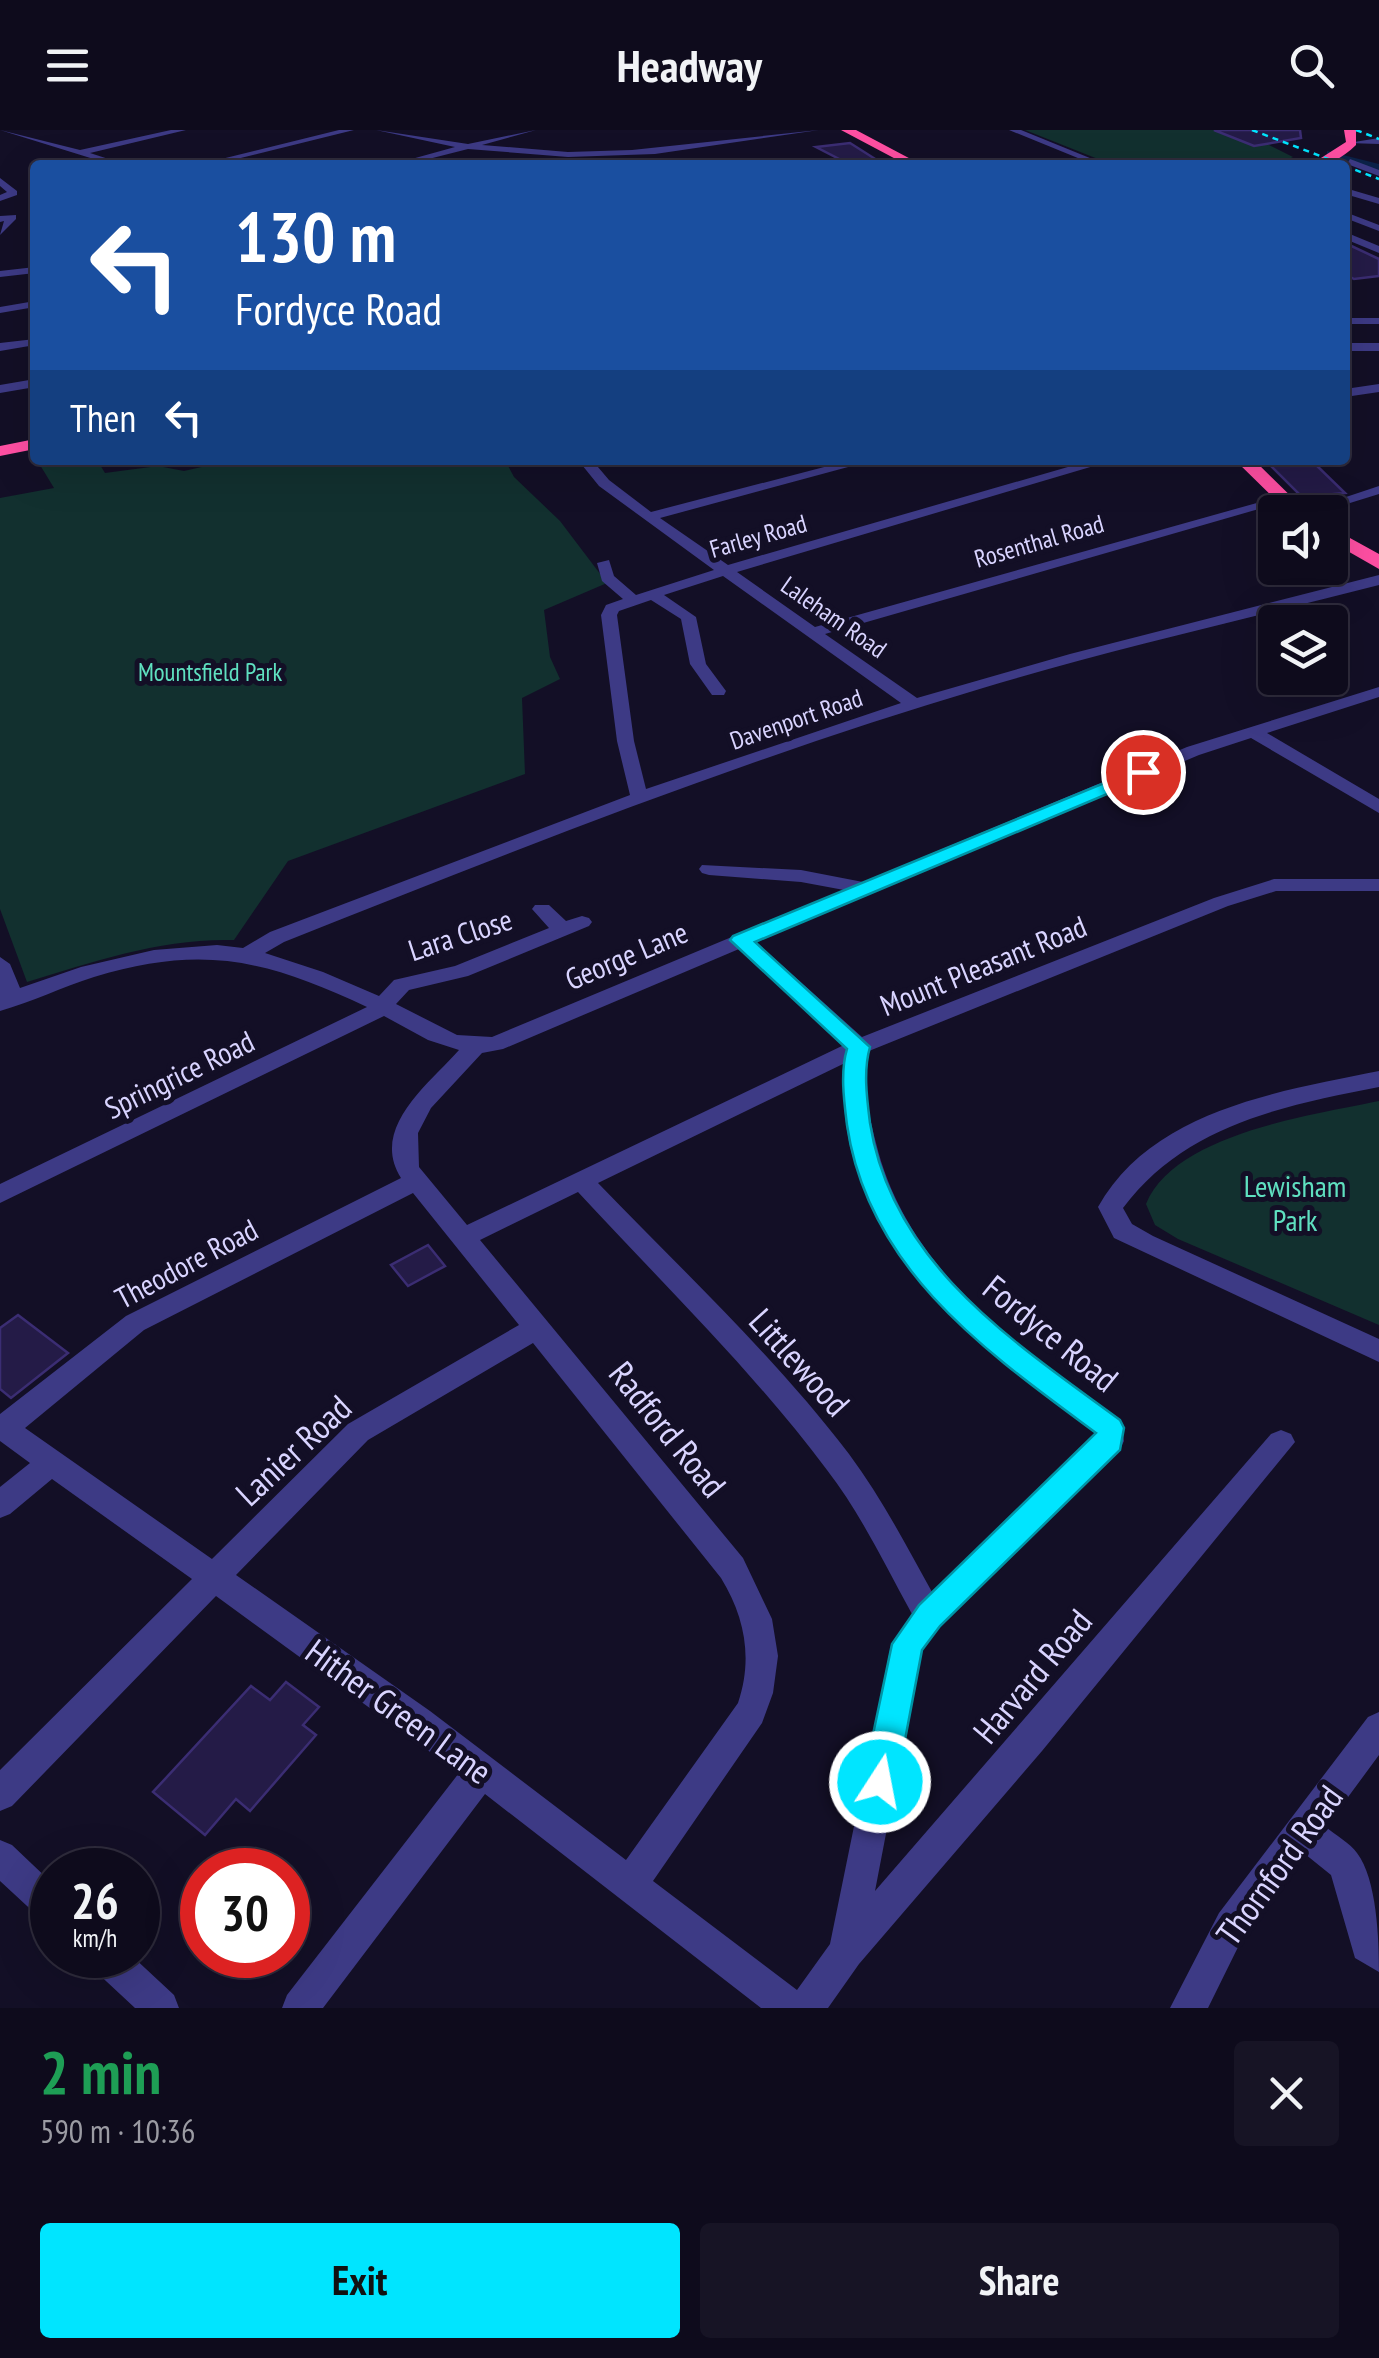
<!DOCTYPE html>
<html lang="en">
<head>
<meta charset="utf-8">
<style>
  :root { --surface:#0e0b1c; --page:#171425; --text:#f1f3f6; --muted:#9b9ba3; --line:#2e2b3b; --accent:#00e5ff }
  body { margin:0; font-family:"PT Sans Narrow",sans-serif; background:var(--page); color:var(--text); height:100vh; display:flex; flex-direction:column; font-size:38px; white-space:nowrap }
  * { box-sizing:border-box; margin:0 }
  p { font-size:32px; color:var(--muted) }
  .icon { flex:none; width:55px; height:55px; fill:none; stroke:currentColor; stroke-width:2; stroke-linecap:round; stroke-linejoin:round }
  .map { position:relative; height:1878px; overflow:hidden }
  .sheet { display:flex; flex-direction:column; background:var(--surface); flex:1 }
  .sheet>* { flex:none }
  .top-card { position:absolute; left:30px; top:30px; width:1320px; height:305px; border-radius:10px; box-shadow:0 10px 40px #0002,0 0 0 2px var(--line); background:#1a4fa0; color:#fff; overflow:hidden }
  .buttons { position:absolute; left:1258px; top:365px; display:grid; gap:20px }
  .buttons a { display:grid; place-items:center; width:90px; height:90px; border-radius:10px; background:var(--surface); box-shadow:0 10px 40px #0002,0 0 0 2px var(--line); font-size:50px }
  .speed { position:absolute; left:30px; top:1718px; display:flex; gap:20px; font-size:50px; font-weight:700; text-align:center }
  .speed>* { display:grid; place-content:center; width:130px; height:130px; border-radius:50%; background:var(--surface); box-shadow:0 10px 40px #0002,0 0 0 2px var(--line); line-height:1 }
  .speed small { font-size:25px; font-weight:400 }
  .speed .limit { border:15px solid #d22; background:#fff; color:#111 }
  .pin { position:absolute; display:grid; place-items:center; width:85px; height:85px; color:#fff; margin:-42px; border:5px solid #fff; border-radius:50%; box-shadow:0 2px 10px #0007 }
  .me { position:absolute; width:110px; margin:-55px; rotate:11deg; stroke-linejoin:round; filter:drop-shadow(0 0 8px #0008) }
  .turn { display:flex; align-items:center; gap:35px; height:210px; padding:0 40px; font-size:45px }
  .turn .icon { width:130px; height:130px; stroke-width:2.5 }
  .turn b { display:block; font-size:70px; line-height:85px }
  .then { display:flex; align-items:center; height:95px; padding:0 40px; background:#0003; gap:20px; font-size:38px }
  .round { display:grid; place-items:center; flex:none; width:105px; height:105px; border-radius:10px; background:var(--page) }
  .head { display:flex; align-items:center; justify-content:space-between; height:170px; padding:0 40px }
  h1 { font-size:60px; font-weight:800; line-height:75px; color:#1e9e55 }
  .button { display:flex; gap:20px; margin-top:auto; padding:20px 40px }
  .button a { flex:1; height:115px; border-radius:10px; background:var(--accent); color:#111; font-size:40px; font-weight:800; line-height:115px; text-align:center }
  .button a+a { background:var(--page); color:var(--text) }
  header { display:flex; justify-content:space-between; align-items:center; height:130px; padding:0 40px; background:var(--surface); font-size:45px; font-weight:800 }
  .map>svg:first-child { display:block }
  .green { fill:#12302f }
  .lines { fill:none; stroke-linecap:round; stroke-linejoin:round }
  .river { fill:#0c2248; fill-rule:evenodd }
  .building { fill:#241b47; stroke:#3b2d73; stroke-width:2.5 }
  .minor { fill:#3d3a85; fill-rule:evenodd }
  .highway { fill:#ff4fa3; fill-rule:evenodd }
  .rail { stroke:#00e5ff; stroke-width:2.5; stroke-dasharray:6 5; stroke-linecap:butt }
  .route { fill:#00e5ff; stroke:#0095a6; stroke-width:2.5 }
  .labels { text-anchor:middle; dominant-baseline:central; stroke-width:10; stroke-linejoin:round; paint-order:stroke }
  .far-street-label { font-size:25px; fill:#d9d4ff; stroke:#130f26 }
  .far-park-label { font-size:25px; fill:#5fe0c0; stroke:#130f26 }
  .street-label { font-size:30px; fill:#d9d4ff; stroke:#130f26 }
  .park-label { font-size:30px; fill:#5fe0c0; stroke:#130f26 }
  .near-street-label { font-size:35px; fill:#d9d4ff; stroke:#130f26 }
</style>
</head>
<body>
<header><svg class="icon" aria-label="menu" viewBox="0 0 24 24"><path d="M4 6h16M4 12h16M4 18h16"/></svg>Headway<svg class="icon" aria-label="search" viewBox="0 0 24 24"><circle cx="10" cy="10" r="6"/><path d="M15 15l6 6"/></svg></header>
<div class="map">
<svg width="1379" height="1878" viewBox="0 0 1379 1878">
  <rect width="100%" height="100%" fill="#130f26"/>
  <path class="green" d="M1025,0H1239L1293,27L1289,29L1293,35H1113Z
    M37,330H97L105,343L158,336L184,341L232,330H505L514,347L560,391L607,453L544,480L550,527L560,549L522,568L525,644L288,731L234,810C162,808 95,831 27,852L0,779V368L54,358Z
    M1379,971V1195L1178,1109L1155,1095L1146,1074C1174,1004 1312,985 1379,971Z"/>
  <g class="lines">
    <path class="river" d="M1327,21L1379,34V43L1327,27Z"/>
  </g>
  <path class="building" d="M1214,0H1300L1301,8L1254,16Z
    M850,13L880,32L847,33L816,17Z
    M1345,113L1379,129V146L1354,149L1345,144Z
    M1265,330H1311L1345,363L1302,367Z
    M428,1115L445,1136L408,1156L391,1135Z
    M18,1185L68,1223L11,1268L0,1259V1198Z
    M286,1552L319,1577L303,1595L316,1605L250,1681L236,1669L205,1705L153,1662L251,1556L270,1570Z"/>
  <g class="lines">
    <path class="minor" d="M0,0L80,20L171,0H186L90,23L127,35H113Z
      M339,0H354L212,35H197Z
      M376,0L468,14L536,0L482,15L568,22L632,20L819,0L655,24L568,27L468,19L405,35H390L455,17Z
      M1009,0H1021L1107,35H1095Z
      M1379,8V14L1348,13Z
      M1350,29L1379,40V46L1347,34Z
      M0,48L17,61V65L0,71V65L7,62L0,56Z
      M1345,58L1379,68V74L1345,64Z
      M1345,82L1379,95V101L1345,88Z
      M16,85V89L0,105L4,91L0,92V86Z
      M1345,102L1379,116V123L1345,109Z
      M35,137V143L0,147V141Z
      M35,171V177L0,183V177Z
      M1345,188H1379V194H1345Z
      M35,209V215L0,221V213Z
      M1345,213H1379V221H1345Z
      M35,249V257L0,263V255Z
      M1379,254V262L1345,267V259Z
      M112,330H141L107,337L105,334Z
      M506,330H529L511,336Z
      M578,330H592L609,350L651,382L851,330H874L660,388L728,435L1092,330H1114L737,442L815,497L1278,367L1290,370L825,504L917,568L1070,524L1379,445V455C1247,489 1113,519 983,558C744,629 515,720 284,812L265,823L323,842L379,866L394,850L455,836L549,798L532,779L535,775H549L566,791L582,786L589,788L592,792L589,796L468,846L409,860L396,874L457,905L492,907L844,760L801,752L709,745L702,743L699,739L702,735L801,740L863,752L1187,617L1379,557V567L1267,603L1379,669V683L1251,608L1199,625L756,812L862,907L1214,768L1274,749H1379V761H1276L1228,776L869,921C863,952 868,983 876,1013C907,1141 1018,1216 1120,1290L1124,1311L1120,1319L940,1496L921,1521L875,1761L1271,1304L1281,1300L1291,1304L1295,1312L1042,1621L859,1834L828,1878H761L485,1664L323,1878H282L287,1865L459,1643L216,1466L12,1676L0,1681V1640L192,1449L52,1349L10,1384L0,1388V1357L30,1333L0,1311V1284L126,1186L401,1048C369,998 430,953 459,920L428,910L384,886L0,1073V1054L367,877C267,830 203,814 94,847C62,857 32,872 0,881V827L10,834L20,858L81,837L154,820L217,815L243,818L270,802L630,665L617,611L601,485L606,475L623,469L602,451L597,433L609,430L614,446L636,465L714,440L599,356ZM723,446L901,573L646,659L634,611L617,485L619,481L651,470L681,489L690,534L712,565H724L726,561L706,534L696,487L664,465ZM739,819L844,915L467,1095L419,1037L418,1003L431,978L482,923L503,919ZM845,933C828,1102 976,1214 1096,1303L932,1462C906,1415 881,1367 849,1324C775,1227 683,1141 598,1053ZM578,1062C662,1153 753,1241 827,1340C861,1384 885,1435 912,1484L891,1515L830,1814L797,1860L653,1751L762,1593L773,1563L778,1526L772,1489L743,1428L480,1110ZM413,1063L519,1195L348,1294L212,1429L25,1298L144,1200ZM533,1213L721,1448C745,1487 753,1529 738,1573L626,1730L430,1581L236,1445L368,1310Z
      M1379,356V364L1321,382H1301Z
      M1379,941V957C1282,976 1185,995 1123,1078L1132,1094L1153,1106L1379,1209V1232L1114,1108L1098,1077C1152,980 1280,961 1379,941Z
      M1379,1582V1625L1326,1697C1335,1705 1350,1713 1357,1723C1377,1749 1379,1810 1379,1842L1355,1828L1331,1745L1305,1724L1243,1807L1208,1878H1170L1219,1783L1368,1587Z
      M0,1710L12,1715L52,1753V1793L40,1788L0,1751Z
      M87,1825H131L174,1865L179,1878H135L92,1838Z"/>
    <path class="highway" d="M841,0H856L922,35H907Z
      M1344,0H1356V15C1341,29 1330,35 1310,35L1346,12Z
      M35,309V319L0,326V316Z
      M1235,330H1254L1307,382H1288Z
      M1330,397L1379,424V439L1330,411Z"/>
    <path class="rail" d="M1252,0L1344,35
      M1356,0L1379,9
      M1345,36L1379,49"/>
  </g>
  <path class="route" d="M1143,637L1150,638V646L755,812L870,917C863,941 867,969 870,993C892,1134 1014,1212 1120,1290L1124,1298L1120,1320L940,1496L922,1520L897,1652L892,1664L880,1669L868,1664L863,1652L892,1514L919,1475L1096,1303C988,1223 868,1140 847,995C844,971 840,942 847,919L730,810L733,806Z"/>
  <g class="labels">
    <g class="far-street-label">
      <text transform="translate(758 406) rotate(-16)">Farley Road</text>
      <text transform="translate(1039 411) rotate(-16)">Rosenthal Road</text>
      <text transform="translate(834 487) rotate(35)">Laleham Road</text>
      <text transform="translate(796 589) rotate(-19)">Davenport Road</text>
    </g>
    <g class="far-park-label">
      <text x="210" y="542">Mountsfield Park</text>
    </g>
    <g class="street-label">
      <text transform="translate(460 804) rotate(-18)">Lara Close</text>
      <text transform="translate(626 825) rotate(-23)">George Lane</text>
      <text transform="translate(983 835) rotate(-22)">Mount Pleasant Road</text>
      <text transform="translate(179 944) rotate(-26)">Springrice Road</text>
      <text transform="translate(186 1133) rotate(-28)">Theodore Road</text>
    </g>
    <g class="park-label">
      <text x="1295" y="1055">Lewisham<tspan x="1295" dy="34">Park</tspan></text>
    </g>
    <g class="near-street-label">
      <text transform="translate(1051 1203) rotate(39)">Fordyce Road</text>
      <text transform="translate(800 1232) rotate(48)">Littlewood</text>
      <text transform="translate(668 1299) rotate(51)">Radford Road</text>
      <text transform="translate(293 1320) rotate(-43)">Lanier Road</text>
      <text transform="translate(1032 1546) rotate(-50)">Harvard Road</text>
      <text transform="translate(399 1581) rotate(36)">Hither Green Lane</text>
      <text transform="translate(1279 1735) rotate(-54)">Thornford Road</text>
    </g>
  </g>
</svg>
<div class="buttons">
<a><svg class="icon" aria-label="sound" viewBox="0 0 24 24"><path d="M4 9h4l5-4v14l-5-4H4zM17 9q2 3 0 6"/></svg></a>
<a><svg class="icon" aria-label="layers" viewBox="0 0 24 24"><path d="M12 4l9 5-9 5-9-5zM3 14l9 5 9-5"/></svg></a>
</div>
<div class="speed"><div>26<small>km/h</small></div><div class="limit">30</div></div>
<div class="pin" style="left:1143px;top:642px;background:#d93025"><svg class="icon" aria-label="arrive" viewBox="0 0 24 24"><path d="M6 21V4h12l-3 4 3 4H6"/></svg></div>
<svg class="me" style="left:880px;top:1652px" viewBox="-20 -20 40 40"><circle r="17" fill="#00e5ff" stroke="#fff" stroke-width="3"/><path d="M0-11L8 9 0 5-8 9z" fill="#fff"/></svg>
<div class="top-card">
<div class="turn"><svg class="icon" aria-label="left" viewBox="0 0 24 24"><path d="M17 20v-9H6M10 6l-5 5 5 5"/></svg><div><b>130 m</b>Fordyce Road</div></div>
<div class="then">Then<svg class="icon" aria-label="left" viewBox="0 0 24 24"><path d="M17 20v-9H6M10 6l-5 5 5 5"/></svg></div>
</div>
</div>
<section class="sheet">
<div class="head"><div><h1>2 min</h1><p>590 m · 10:36</p></div><a class="round"><svg class="icon" aria-label="close" viewBox="0 0 24 24"><path d="M6 6l12 12M18 6L6 18"/></svg></a></div>
<div class="button"><a>Exit</a><a>Share</a></div>
</section>
</body>
</html>
